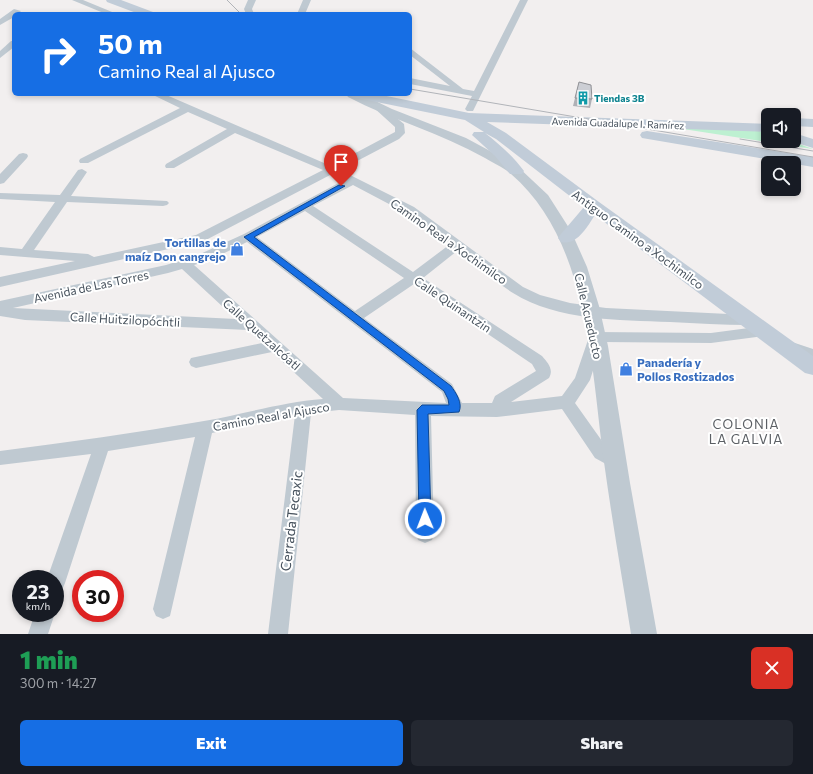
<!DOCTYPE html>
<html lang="en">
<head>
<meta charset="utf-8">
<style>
  :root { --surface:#171b24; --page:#242831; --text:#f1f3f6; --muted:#9ea1a6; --accent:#166ee4 }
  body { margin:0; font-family:Commissioner,sans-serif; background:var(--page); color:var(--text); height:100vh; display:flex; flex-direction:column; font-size:15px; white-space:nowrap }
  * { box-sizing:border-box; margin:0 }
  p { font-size:13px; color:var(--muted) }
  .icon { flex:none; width:22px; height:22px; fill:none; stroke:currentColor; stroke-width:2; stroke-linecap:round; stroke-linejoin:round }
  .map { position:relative; height:634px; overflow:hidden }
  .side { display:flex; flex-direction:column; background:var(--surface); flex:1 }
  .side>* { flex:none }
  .hud { position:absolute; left:12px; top:12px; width:400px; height:84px; border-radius:6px; box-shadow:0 2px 6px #0003; background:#166ee4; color:#fff; overflow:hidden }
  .tools { position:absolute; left:761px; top:108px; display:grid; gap:8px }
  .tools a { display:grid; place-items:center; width:40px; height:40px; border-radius:6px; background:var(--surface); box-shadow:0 2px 6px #0003; font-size:20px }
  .speed { position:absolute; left:12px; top:570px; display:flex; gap:8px; font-size:20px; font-weight:700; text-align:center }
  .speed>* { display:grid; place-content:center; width:52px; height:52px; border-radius:50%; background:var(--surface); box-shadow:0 2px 6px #0003; line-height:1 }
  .speed small { font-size:10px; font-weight:400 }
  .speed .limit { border:6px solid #d22; background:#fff; color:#111 }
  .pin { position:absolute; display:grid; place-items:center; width:34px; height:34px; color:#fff; margin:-41px -17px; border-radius:50% 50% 50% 0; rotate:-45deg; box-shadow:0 0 4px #0007 }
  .pin .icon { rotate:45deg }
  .me { position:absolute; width:44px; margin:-22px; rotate:359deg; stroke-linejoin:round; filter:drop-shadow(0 0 3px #0008) }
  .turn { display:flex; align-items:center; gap:14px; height:84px; padding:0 20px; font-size:18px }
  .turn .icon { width:52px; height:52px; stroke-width:2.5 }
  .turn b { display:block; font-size:28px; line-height:34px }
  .round { display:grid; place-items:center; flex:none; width:42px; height:42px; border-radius:6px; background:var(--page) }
  .overview { display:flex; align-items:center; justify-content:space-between; height:68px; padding:0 20px }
  h1 { font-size:24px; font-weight:800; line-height:30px; color:#1e9e55 }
  .button { display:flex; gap:8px; margin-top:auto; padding:8px 20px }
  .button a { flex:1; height:46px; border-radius:6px; background:var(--accent); color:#fff; font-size:16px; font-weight:800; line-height:46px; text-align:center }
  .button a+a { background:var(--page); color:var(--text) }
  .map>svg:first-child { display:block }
  .green { fill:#bdf0d1 }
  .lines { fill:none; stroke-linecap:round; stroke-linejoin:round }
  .minor { fill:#bfc9d1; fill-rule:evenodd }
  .tertiary { fill:#bfc9d1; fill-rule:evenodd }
  .secondary { fill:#c1ccd8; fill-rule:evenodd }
  .tram { stroke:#b1b4b9; stroke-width:1 }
  .wall { fill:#afb1b6 }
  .building { fill:#ccced4; stroke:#8f9094 }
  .route { fill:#166ee4; stroke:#0e4894 }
  .labels { text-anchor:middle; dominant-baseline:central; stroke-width:4; stroke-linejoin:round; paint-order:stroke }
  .far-culture-label { font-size:10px; font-weight:bold; fill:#0d838f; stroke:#fff; text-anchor:start }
  .far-street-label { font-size:10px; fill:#47525d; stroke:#fff }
  .street-label { font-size:12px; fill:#47525d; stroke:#fff }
  .shop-label { font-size:12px; font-weight:bold; fill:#366cbe; stroke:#fff; text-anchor:end }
  .neighbourhood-label { font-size:13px; letter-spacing:1px; fill:#5b5f64; stroke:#fff }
  .near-street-label { font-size:14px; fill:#47525d; stroke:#fff }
</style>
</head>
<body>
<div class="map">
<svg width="813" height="634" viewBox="0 0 813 634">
  <rect width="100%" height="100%" fill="#f2efef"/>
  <path class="green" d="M670,127L759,131L768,133V141H791L813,149Z"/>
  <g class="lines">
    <path class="minor" d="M72,0H83L117,14H106Z
      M248,0H256L252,9L254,14H246L244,9Z
      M303,0H311L305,14H297Z
      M520,0H528L473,111H467L465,109L472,96L410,84V78L450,86L410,55V48L463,89L474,91Z
      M14,9L21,11L18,14H14V17L0,25V19Z
      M11,41H14V47L0,58V51Z
      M151,94H164L331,166L395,132V127L373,107L378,104L381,105L404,124L405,133L399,139L340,170L414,207L523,287L540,295L570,303L606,308L749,315L754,316L756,320L754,324L749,325C723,325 696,323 670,322C619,320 558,321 513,293C494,281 476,265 457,251L423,278L542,356C548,363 554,369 549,378L511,402L562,396L575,378L589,337L591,333L596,332L711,333L764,326L769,327L771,331L769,335L764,336L711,343L602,342L590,380L575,403L607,448L621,457L624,462L621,467L615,469L595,458L562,409L497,417L431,416L434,534L432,540L425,543L418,540L416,534L415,415L339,410L311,413L288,634H268L295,415L212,433L170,616L163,619L156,616L153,609L195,437L108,451L65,583L62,590L55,593V579H47L91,454L0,465V451C68,442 136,433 204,421C244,414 283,402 323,399L272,352L196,368L191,366L189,362L191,358L262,343L248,330L25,320L0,316V301L166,265L198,255L244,234L344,180L332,174L204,241L0,287V277L75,261L0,255V247L22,249L55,202L0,199V193L60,195L78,170L82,169L87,172L71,196L167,201L169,203L167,205L163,206L67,202L34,250L88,254L94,257L196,235L323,170L235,133L174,168H166L165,166L166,164L227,129L188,112L88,163H80L79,161L80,159L180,108ZM353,185L406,213L449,245L413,272L313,206ZM305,211L404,278L355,311L257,237ZM247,242L442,392L446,403L343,398L194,265L208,261ZM182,269L236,319L13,308L168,273ZM414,284L532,364L536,371L495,396L492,403H462L452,384L364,318Z
      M23,153L27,154L28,156L27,158L4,183L0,184V174L19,154Z
      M792,342L813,349V361L787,352L785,348L787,344Z
      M35,613H55L48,634H28Z"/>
    <path class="tertiary" d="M346,94H361L392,109L466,138L516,165L548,195L571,231L587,267L599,306L608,346L630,483L657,634H631C622,577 612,520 604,462C591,367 589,241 511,174C503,167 493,163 485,158C441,133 392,120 348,97Z"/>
    <path class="secondary" d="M106,0H121L153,12L154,14H139L107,2Z
      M350,94H377L469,113L768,124V132L487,122L506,133L599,202L813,356V375L805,373L595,215C587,227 577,246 561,242L558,238L561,234L584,207L496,139L485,133C499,144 513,156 524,171L522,174H510L495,156L472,135L474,132H484L465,120L357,98L352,97Z
      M794,118L813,119V127L794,126Z
      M647,131L813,157V167L642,138L640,135L642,132Z
      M794,133L813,139V148L791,141H794Z"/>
    <path class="tram" d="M227,0L241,14
      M410,89L813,157
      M740,139L813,151"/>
  </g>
  <path class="wall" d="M575,98L592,99L590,108L573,106Z"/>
  <path class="building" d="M579,82L591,85L592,99L575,98Z"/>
  <path class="route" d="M339,185L345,186L254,237L451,386C456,393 463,403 459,412L428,414L431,519L429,523L425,524L420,523L419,519L417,410L422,405H449L448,399L444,391L244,237Z"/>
  <defs>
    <g id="building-bare" transform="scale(1.08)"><path d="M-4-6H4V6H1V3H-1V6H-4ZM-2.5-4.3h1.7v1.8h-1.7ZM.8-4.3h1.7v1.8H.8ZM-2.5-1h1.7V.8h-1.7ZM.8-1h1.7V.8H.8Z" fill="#0f9aa8" stroke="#fff" stroke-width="2.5" paint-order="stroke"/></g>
    <g id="shop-bare" transform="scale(1.08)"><path d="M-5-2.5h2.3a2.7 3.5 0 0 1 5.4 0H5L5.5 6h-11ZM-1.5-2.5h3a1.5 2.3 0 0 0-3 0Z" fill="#3f7fe0" stroke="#fff" stroke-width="2.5" paint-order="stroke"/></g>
  </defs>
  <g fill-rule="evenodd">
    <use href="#building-bare" x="583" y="98"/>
    <use href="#shop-bare" x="237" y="249"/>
    <use href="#shop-bare" x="626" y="369"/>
  </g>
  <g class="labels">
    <g class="far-culture-label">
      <text x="594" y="98">Tiendas 3B</text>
    </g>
    <g class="far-street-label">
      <text transform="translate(618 123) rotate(2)">Avenida Guadalupe I. Ramírez</text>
    </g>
    <g class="street-label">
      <text transform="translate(638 239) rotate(36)">Antiguo Camino a Xochimilco</text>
      <text transform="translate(449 241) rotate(35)">Camino Real a Xochimilco</text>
      <text transform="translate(91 286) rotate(-12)">Avenida de Las Torres</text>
      <text transform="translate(453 304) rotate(34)">Calle Quinantzin</text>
      <text transform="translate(589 316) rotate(77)">Calle Acueducto</text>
      <text transform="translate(125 319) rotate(3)">Calle Huitzilopóchtli</text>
      <text transform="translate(262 334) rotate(42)">Calle Quetzalcóatl</text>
      <text transform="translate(271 416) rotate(-10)">Camino Real al Ajusco</text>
    </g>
    <g class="shop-label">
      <text x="226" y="242">Tortillas de<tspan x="226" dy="14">maíz Don cangrejo</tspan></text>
      <text x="637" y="362" text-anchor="start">Panadería y<tspan x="637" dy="14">Pollos Rostizados</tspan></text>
    </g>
    <g class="neighbourhood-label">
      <text x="746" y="424">COLONIA<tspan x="746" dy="15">LA GALVIA</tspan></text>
    </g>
    <g class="near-street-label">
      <text transform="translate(291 521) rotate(-83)">Cerrada Tecaxic</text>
    </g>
  </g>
</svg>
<div class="tools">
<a><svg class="icon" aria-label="sound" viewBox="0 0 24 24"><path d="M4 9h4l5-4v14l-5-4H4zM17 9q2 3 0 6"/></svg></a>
<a><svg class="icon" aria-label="search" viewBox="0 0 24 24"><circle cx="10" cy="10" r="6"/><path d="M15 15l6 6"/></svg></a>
</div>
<div class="speed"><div>23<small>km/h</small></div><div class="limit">30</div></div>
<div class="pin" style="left:341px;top:186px;background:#d93025"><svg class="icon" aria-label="arrive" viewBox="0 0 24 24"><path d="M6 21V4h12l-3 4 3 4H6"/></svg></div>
<svg class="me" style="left:425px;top:519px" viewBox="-20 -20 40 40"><circle r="17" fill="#166ee4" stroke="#fff" stroke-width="3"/><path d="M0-11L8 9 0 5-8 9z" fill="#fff"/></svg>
<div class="hud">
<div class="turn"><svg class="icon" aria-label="right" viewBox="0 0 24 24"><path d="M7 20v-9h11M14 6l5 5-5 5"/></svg><div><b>50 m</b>Camino Real al Ajusco</div></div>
</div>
</div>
<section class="side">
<div class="overview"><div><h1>1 min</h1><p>300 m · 14:27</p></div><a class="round" style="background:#d93025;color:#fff"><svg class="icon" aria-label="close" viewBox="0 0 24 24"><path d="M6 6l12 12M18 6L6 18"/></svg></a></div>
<div class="button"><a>Exit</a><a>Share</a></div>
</section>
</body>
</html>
